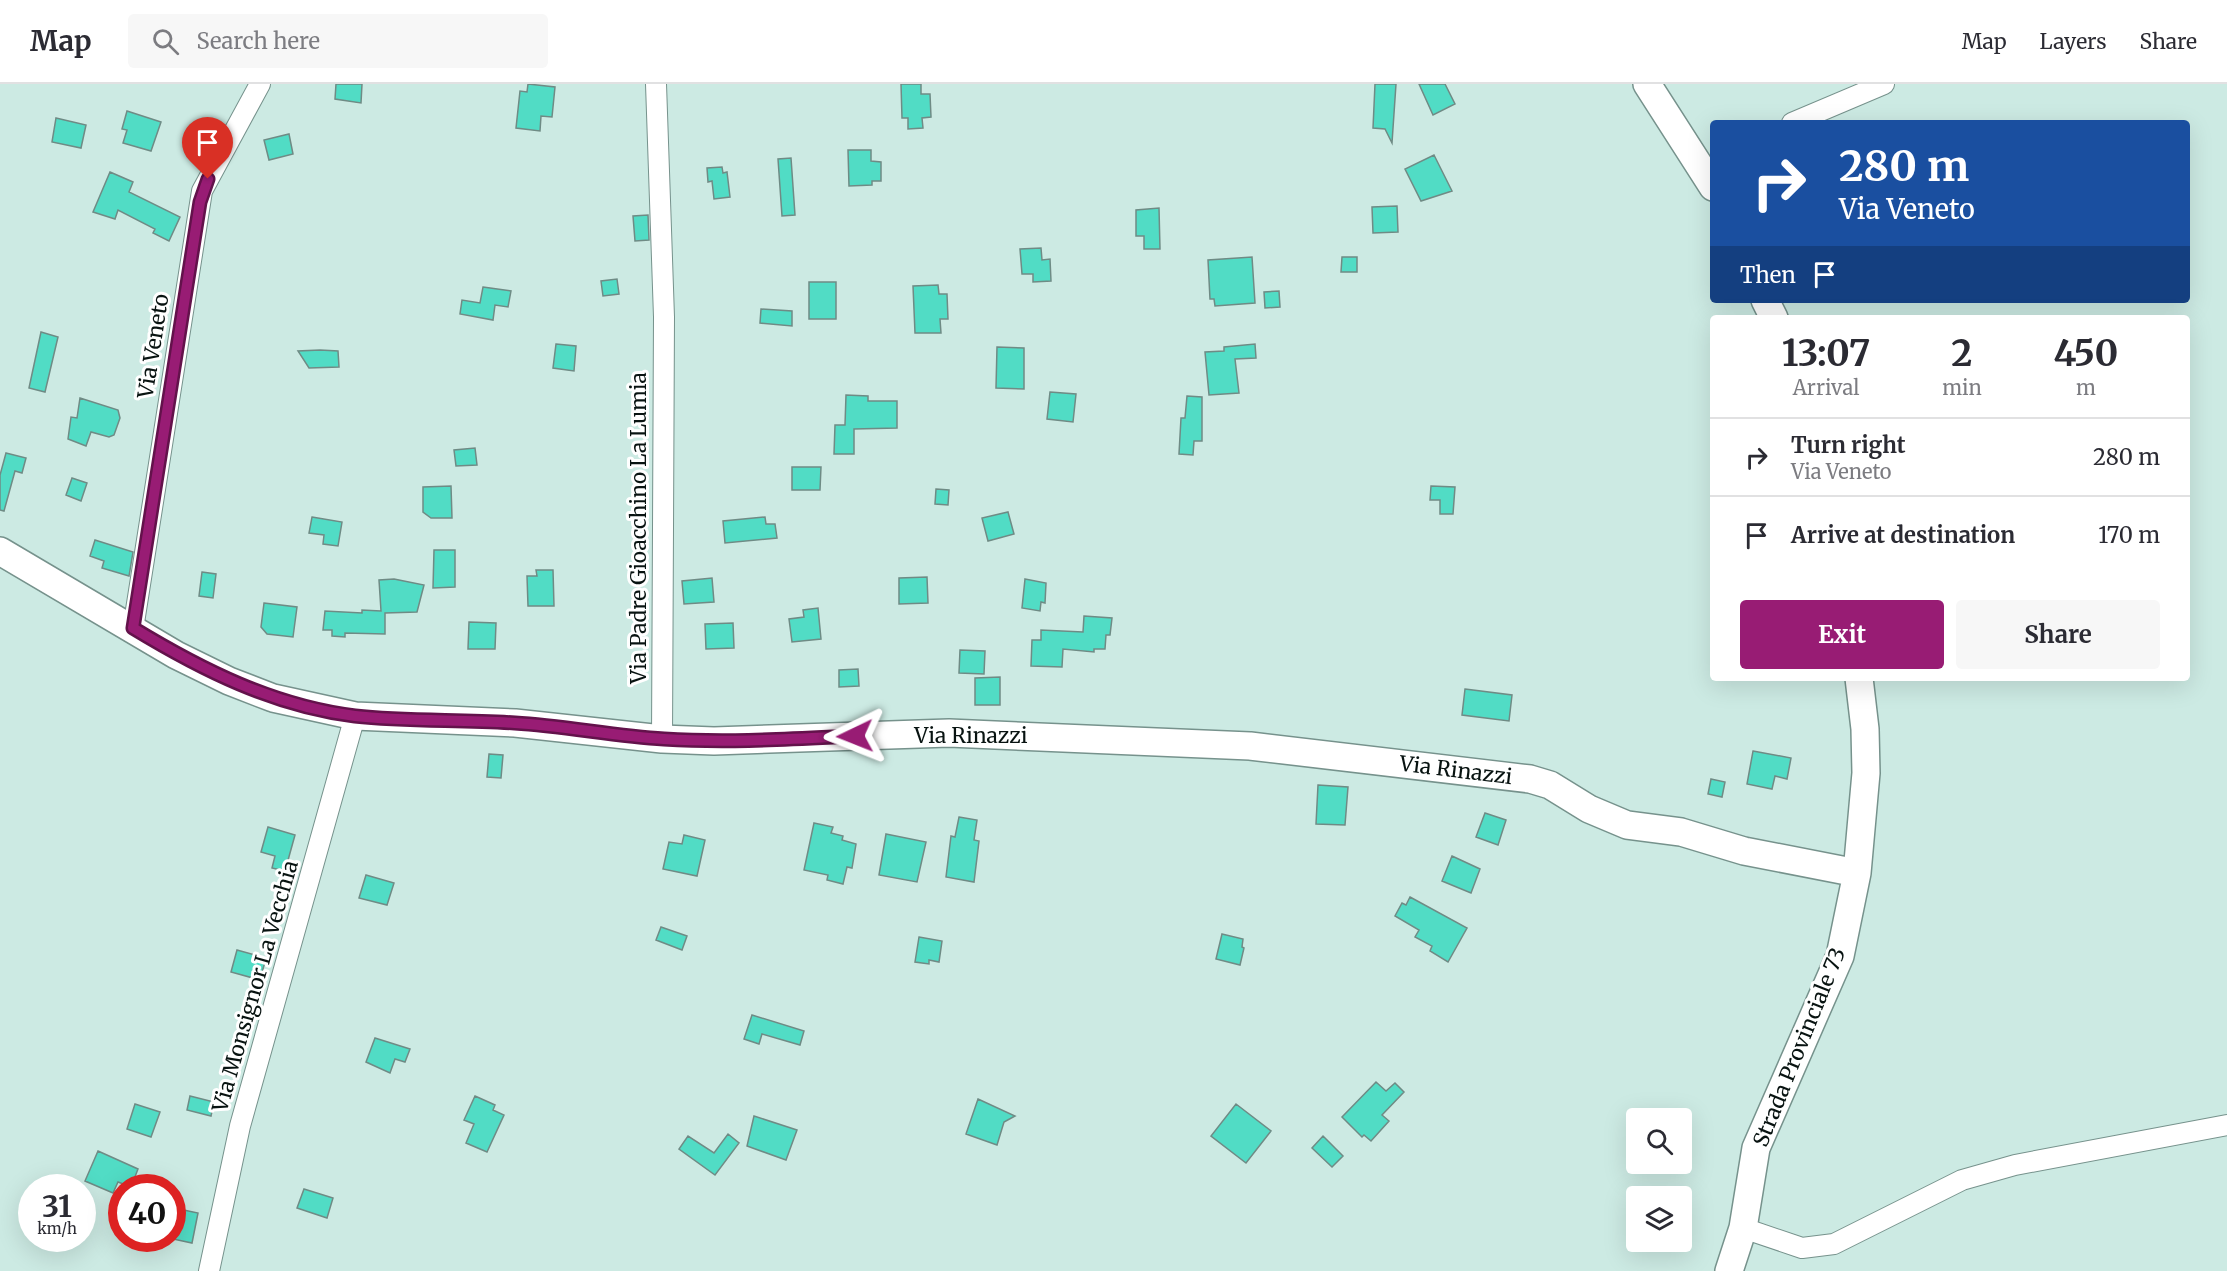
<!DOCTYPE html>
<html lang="en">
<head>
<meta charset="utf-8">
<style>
  :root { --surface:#fff; --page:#f7f7f7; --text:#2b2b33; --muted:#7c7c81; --line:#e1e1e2; --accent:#981c74 }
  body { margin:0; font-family:Merriweather,serif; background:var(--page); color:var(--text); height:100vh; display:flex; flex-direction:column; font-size:22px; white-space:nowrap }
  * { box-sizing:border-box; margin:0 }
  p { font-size:20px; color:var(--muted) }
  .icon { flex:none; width:33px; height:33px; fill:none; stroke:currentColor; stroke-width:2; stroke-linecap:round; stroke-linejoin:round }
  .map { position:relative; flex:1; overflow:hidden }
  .drawer { position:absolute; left:1710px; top:231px; width:480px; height:366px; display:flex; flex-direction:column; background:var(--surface); border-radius:6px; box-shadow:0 6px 24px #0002 }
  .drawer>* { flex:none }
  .hud { position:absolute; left:1710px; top:36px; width:480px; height:183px; border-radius:6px; box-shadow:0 6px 24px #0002; background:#1a4fa0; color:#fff; overflow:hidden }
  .buttons { position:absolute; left:1626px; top:1024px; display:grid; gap:12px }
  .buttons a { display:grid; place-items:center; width:66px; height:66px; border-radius:6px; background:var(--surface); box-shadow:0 6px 24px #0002; font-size:30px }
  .speed { position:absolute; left:18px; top:1090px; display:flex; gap:12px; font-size:30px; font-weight:700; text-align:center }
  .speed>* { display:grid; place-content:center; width:78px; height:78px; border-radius:50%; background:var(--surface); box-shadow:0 6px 24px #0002; line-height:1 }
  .speed small { font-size:15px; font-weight:400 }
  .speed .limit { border:9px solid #d22; background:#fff; color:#111 }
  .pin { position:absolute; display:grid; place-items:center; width:51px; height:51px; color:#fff; margin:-62px -26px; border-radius:50% 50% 50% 0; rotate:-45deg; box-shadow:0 0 6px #0007 }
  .pin .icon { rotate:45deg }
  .me { position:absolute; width:66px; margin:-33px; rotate:268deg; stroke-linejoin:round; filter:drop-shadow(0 0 4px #0008) }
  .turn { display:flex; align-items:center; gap:21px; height:126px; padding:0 30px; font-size:27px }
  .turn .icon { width:78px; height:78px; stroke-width:2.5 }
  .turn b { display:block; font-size:42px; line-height:51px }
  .then { display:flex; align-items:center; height:57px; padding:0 30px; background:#0003; gap:12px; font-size:22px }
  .eta { display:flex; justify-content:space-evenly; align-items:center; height:102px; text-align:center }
  .eta b { font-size:36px; font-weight:700; line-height:42px }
  .button { display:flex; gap:12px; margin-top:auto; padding:12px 30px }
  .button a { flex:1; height:69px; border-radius:6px; background:var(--accent); color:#fff; font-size:24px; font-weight:700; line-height:69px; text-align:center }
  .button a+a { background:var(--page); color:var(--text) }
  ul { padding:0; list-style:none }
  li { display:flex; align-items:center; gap:18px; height:78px; padding:0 30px; border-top:2px solid var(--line) }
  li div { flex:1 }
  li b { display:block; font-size:22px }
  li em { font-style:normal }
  header { display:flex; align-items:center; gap:36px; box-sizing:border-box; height:84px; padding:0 30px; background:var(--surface); border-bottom:2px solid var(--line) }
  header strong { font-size:28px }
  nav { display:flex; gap:33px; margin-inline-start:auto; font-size:21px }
  .search { width:420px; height:54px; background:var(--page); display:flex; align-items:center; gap:15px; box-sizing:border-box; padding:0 21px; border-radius:6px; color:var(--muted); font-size:22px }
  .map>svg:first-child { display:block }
  .building { fill:#51dcc5; stroke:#6f8b85; stroke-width:1.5 }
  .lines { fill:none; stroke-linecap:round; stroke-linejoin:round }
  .street-casing { stroke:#76928c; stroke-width:22 }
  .secondary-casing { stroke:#76928c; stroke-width:30 }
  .street { stroke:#fff; stroke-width:20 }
  .secondary { stroke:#fff; stroke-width:27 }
  .route-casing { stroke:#63124b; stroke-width:15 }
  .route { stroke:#981c74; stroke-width:10 }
  .labels { text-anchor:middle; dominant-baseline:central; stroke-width:6; stroke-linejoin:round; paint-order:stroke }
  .street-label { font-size:21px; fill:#081311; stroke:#fff }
</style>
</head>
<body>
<header>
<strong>Map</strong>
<div class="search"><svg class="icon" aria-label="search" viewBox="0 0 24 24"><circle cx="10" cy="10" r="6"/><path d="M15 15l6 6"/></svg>Search here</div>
<nav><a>Map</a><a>Layers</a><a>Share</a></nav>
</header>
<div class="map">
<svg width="2227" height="1187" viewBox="0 0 2227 1187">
  <rect width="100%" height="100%" fill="#cceae3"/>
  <path class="building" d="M336,0H362L361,19L335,15Z
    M528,0L555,3L552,33L541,32L540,47L516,44L520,7L527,8Z
    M901,0H921V10H930L931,33L922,34L923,44L908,45V34H902Z
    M1375,0H1396L1392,59L1385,45L1373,44Z
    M1419,0H1445L1455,20L1433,31Z
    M127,27L161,38L151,67L123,59L127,46L122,45Z
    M56,34L86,41L81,64L52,58Z
    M289,50L293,70L269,76L264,56Z
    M848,66H871V77L881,78V97H872V101L849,102Z
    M1434,71L1452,107L1421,117L1405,85Z
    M791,74L795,131L782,132L778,75Z
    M722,83L723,89L727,88L730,113L714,115L712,97L708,98L707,84Z
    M110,88L133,98L129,108L180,133L169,157L153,149L155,145L118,126L115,135L93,128Z
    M1397,122L1398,148L1373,149L1372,123Z
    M1159,124L1160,165H1144V152H1136V126Z
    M648,131L649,156L635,157L633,132Z
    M1041,164L1042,176L1050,175L1051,197L1033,198V190H1022L1020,165Z
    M1252,173L1255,219L1215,222L1214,215H1210L1208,176Z
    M1342,173H1357V188H1341Z
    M617,195L619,210L603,212L601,197Z
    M809,198H836V235H809Z
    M938,201L939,210H947L948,235H940L941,249H915L913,202Z
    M483,203L511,207L508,223L495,221L493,236L460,230L462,216L480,219Z
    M1279,207L1280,223L1265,224L1264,208Z
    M761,225L792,227V242L760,239Z
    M41,248L58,253L45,308L29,304Z
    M556,260L576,262L574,287L553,284Z
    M1255,260L1256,274L1235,275L1239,309L1209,311L1205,268L1224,267V263Z
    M997,263L1024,264V305L996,304Z
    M320,266L338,267L339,283L309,284L298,267Z
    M1050,308L1076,310L1073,338L1047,335Z
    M846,311L868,312V317H897V344L854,345V370H834L835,341H845Z
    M1187,312L1202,313V357H1194L1193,371L1179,370L1181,334H1185Z
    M80,314L118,326L120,334L114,351L109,353L91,348L86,362L68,355L71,333L77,334Z
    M475,364L477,381L456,382L454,366Z
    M6,369L26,374L22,389L15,387L4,427L0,426V391Z
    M792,383H821L820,406H792Z
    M72,394L87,399L81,417L66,411Z
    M451,402L452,434H431L423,428V403Z
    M1431,402L1455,403L1453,430H1440V416H1430Z
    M936,405L949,406L948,421L935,420Z
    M1008,428L1014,450L988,457L982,434Z
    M312,433L342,438L338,462L323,460L324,451L309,449Z
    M765,433L766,440H775L777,454L725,459L723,437Z
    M95,456L133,468L129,492L102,484L104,477L90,472Z
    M434,466H455V503L433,504Z
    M536,486H553L554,522H528L527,492H537Z
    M202,488L216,490L213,514L199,512Z
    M927,493L928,519L899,520V494Z
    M712,494L714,518L684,520L682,497Z
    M394,495L424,501L417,528L385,529V550L345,549V553L332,552V546H323L325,527L362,529V526L381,527L379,496Z
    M1025,495L1046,499L1045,519L1041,518L1040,527L1022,524Z
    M264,519L297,523L293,553L267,550L261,543Z
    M818,524L821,555L792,558L789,535L804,533L803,526Z
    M1084,532L1112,534L1110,551H1106L1105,565H1094V568L1063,565L1062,583L1031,582L1032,556H1041V546L1083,548Z
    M469,538L496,539L495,565H468Z
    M733,539L734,564L706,565L705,540Z
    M960,566L985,567L984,590L959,589Z
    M858,585L859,602L839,603V586Z
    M1000,593V621H975V594Z
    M1465,605L1512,611L1509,637L1462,631Z
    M1753,667L1791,674L1787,695L1775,692L1772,705L1747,700Z
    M489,670L503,671L501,694L487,693Z
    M1711,695L1725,698L1722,713L1708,710Z
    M1318,701L1348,703L1345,741L1316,740Z
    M1485,729L1506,736L1498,761L1476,753Z
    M959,733L977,736L974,756L979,757L974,798L946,793L951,752L955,753Z
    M814,739L833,743L831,749L843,752L842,756L856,760L852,784L847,783L843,800L827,796L828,791L804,786Z
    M268,743L295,751L285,787L272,784L275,772L261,768Z
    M886,750L926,758L917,798L879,791Z
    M684,751L705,756L697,792L663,785L669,758L682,760Z
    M1452,772L1480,785L1471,809L1442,797Z
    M366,791L394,799L387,821L359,814Z
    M1410,813L1467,844L1448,878L1430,867L1432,862L1415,853L1419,846L1395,832L1402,819L1406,821Z
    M661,843L687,852L682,866L656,856Z
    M1222,850L1243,855L1242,863L1244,864L1240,881L1216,875Z
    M919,853L942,857L939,878L929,876V880L915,878Z
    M237,866L266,874L260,896L231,888Z
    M752,931L804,947L800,961L762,950L759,960L744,955Z
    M375,954L410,965L405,978L395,975L390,989L366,978Z
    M1376,998L1386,1007L1395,999L1404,1008L1382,1031L1389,1037L1371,1057L1364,1051L1362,1053L1342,1033Z
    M190,1012L214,1018L211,1032L187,1026Z
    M475,1012L495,1021L493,1026L504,1031L487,1068L466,1059L474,1040L464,1036Z
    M978,1015L1015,1032L1004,1038L997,1061L966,1050Z
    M135,1020L160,1028L151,1053L127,1045Z
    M1236,1020L1271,1047L1246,1079L1211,1052Z
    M754,1032L797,1046L786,1076L747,1062Z
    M728,1050L739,1059L715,1091L679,1065L688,1052L714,1069Z
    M1323,1052L1343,1072L1332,1083L1312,1064Z
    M98,1067L138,1085L131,1103L118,1098L113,1109L85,1097Z
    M304,1105L333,1114L327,1134L297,1124Z
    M179,1125L198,1129L192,1159L173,1155Z"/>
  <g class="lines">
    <g class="street-casing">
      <path id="street" d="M656,0L664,233L662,655
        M1792,39L1884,0
        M133,545L202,107L260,0
        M1743,1144L1802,1164L1834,1160L1962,1096L2015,1081L2227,1041
        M209,1187L240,1042L355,632"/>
    </g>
    <g class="secondary-casing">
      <path id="secondary" d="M1647,0L1713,103
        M1765,216L1774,234
        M0,467L176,571L229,597L273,614L355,632L515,639L662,655L714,657L949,649L1250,662L1530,695L1550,701L1589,725L1627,741L1681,748L1744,767L1857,789
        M1729,1187L1743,1144L1756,1064L1840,872L1857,789L1866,689L1865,645L1859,594"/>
    </g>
    <use href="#street" class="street"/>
    <use href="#secondary" class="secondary"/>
  </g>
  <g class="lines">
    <g class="route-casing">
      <path id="route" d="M208,95L200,118L133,544C202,586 274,622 355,632C408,638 462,635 515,639C565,642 614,652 664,655C728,659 791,655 855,652"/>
    </g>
    <use href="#route" class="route"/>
  </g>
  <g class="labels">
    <g class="street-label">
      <text transform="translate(153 262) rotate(-81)">Via Veneto</text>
      <text transform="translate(638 444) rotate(-90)">Via Padre Gioacchino La Lumia</text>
      <text x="971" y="651">Via Rinazzi</text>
      <text transform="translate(1456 686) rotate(7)">Via Rinazzi</text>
      <text transform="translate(255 902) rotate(-74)">Via Monsignor La Vecchia</text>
      <text transform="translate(1799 963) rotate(-68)">Strada Provinciale 73</text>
    </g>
  </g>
</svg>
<div class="buttons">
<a><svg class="icon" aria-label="search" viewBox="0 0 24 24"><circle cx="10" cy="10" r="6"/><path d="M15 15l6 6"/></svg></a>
<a><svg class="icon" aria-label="layers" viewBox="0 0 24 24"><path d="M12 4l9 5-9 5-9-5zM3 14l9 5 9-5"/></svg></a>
</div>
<div class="speed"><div>31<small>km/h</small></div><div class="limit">40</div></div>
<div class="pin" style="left:208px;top:95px;background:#d93025"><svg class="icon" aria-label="arrive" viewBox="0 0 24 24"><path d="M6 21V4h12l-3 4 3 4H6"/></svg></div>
<svg class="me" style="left:855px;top:652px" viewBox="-20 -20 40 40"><path d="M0-17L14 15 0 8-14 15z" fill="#981c74" stroke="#fff" stroke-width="4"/></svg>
<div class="hud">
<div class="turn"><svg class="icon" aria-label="right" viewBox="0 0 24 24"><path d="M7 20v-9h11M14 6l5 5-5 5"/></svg><div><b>280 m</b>Via Veneto</div></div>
<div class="then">Then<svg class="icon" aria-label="arrive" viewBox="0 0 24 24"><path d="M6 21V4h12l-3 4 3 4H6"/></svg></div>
</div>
<section class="drawer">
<div class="eta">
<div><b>13:07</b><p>Arrival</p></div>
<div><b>2</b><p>min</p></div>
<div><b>450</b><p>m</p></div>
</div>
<ul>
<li><svg class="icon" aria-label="right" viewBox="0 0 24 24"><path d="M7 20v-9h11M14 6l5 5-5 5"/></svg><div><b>Turn right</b><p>Via Veneto</p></div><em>280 m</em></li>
<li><svg class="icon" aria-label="arrive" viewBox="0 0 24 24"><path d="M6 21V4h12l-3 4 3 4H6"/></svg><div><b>Arrive at destination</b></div><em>170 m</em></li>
</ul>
<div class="button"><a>Exit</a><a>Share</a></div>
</section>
</div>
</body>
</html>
